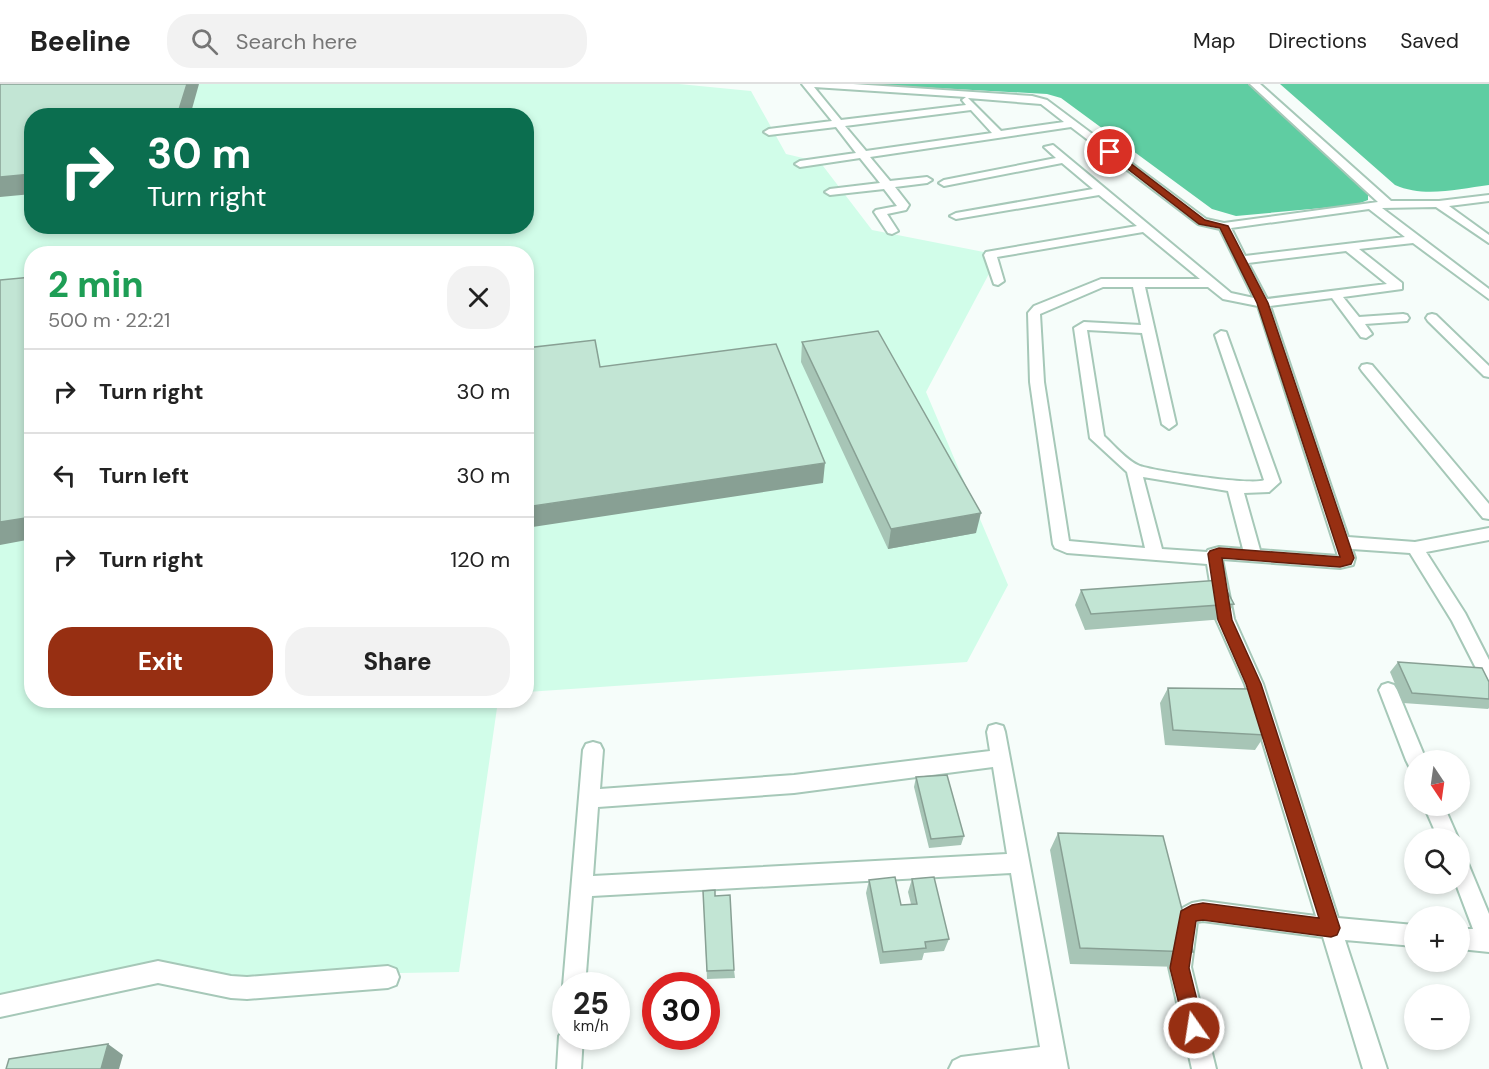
<!DOCTYPE html>
<html lang="en">
<head>
<meta charset="utf-8">
<style>
  :root { --surface:#fff; --page:#f2f2f2; --text:#222; --muted:#767676; --line:#e0e0e0; --accent:#972f12 }
  body { margin:0; font-family:"DM Sans",sans-serif; background:var(--page); color:var(--text); height:100vh; display:flex; flex-direction:column; font-size:22px; white-space:nowrap }
  * { box-sizing:border-box; margin:0 }
  p { font-size:20px; color:var(--muted) }
  .icon { flex:none; width:33px; height:33px; fill:none; stroke:currentColor; stroke-width:2; stroke-linecap:round; stroke-linejoin:round }
  .map { position:relative; flex:1; overflow:hidden }
  .side { position:absolute; left:24px; top:162px; width:510px; height:462px; display:flex; flex-direction:column; background:var(--surface); border-radius:24px; box-shadow:0 3px 9px #0003 }
  .side>* { flex:none }
  .hud { position:absolute; left:24px; top:24px; width:510px; height:126px; border-radius:24px; box-shadow:0 3px 9px #0003; background:#0b6e4f; color:#fff; overflow:hidden }
  .needle { width:39px; rotate:167deg }
  .fabs { position:absolute; left:1404px; top:666px; display:grid; gap:12px }
  .fabs a { display:grid; place-items:center; width:66px; height:66px; border-radius:50%; background:var(--surface); box-shadow:0 3px 9px #0003; font-size:30px }
  .speed { position:absolute; left:552px; top:888px; display:flex; gap:12px; font-size:30px; font-weight:700; text-align:center }
  .speed>* { display:grid; place-content:center; width:78px; height:78px; border-radius:50%; background:var(--surface); box-shadow:0 3px 9px #0003; line-height:1 }
  .speed small { font-size:15px; font-weight:400 }
  .speed .limit { border:9px solid #d22; background:#fff; color:#111 }
  .pin { position:absolute; display:grid; place-items:center; width:51px; height:51px; color:#fff; margin:-26px; border:3px solid #fff; border-radius:50%; box-shadow:0 2px 6px #0007 }
  .me { position:absolute; width:66px; margin:-33px; rotate:347deg; stroke-linejoin:round; filter:drop-shadow(0 0 4px #0008) }
  .turn { display:flex; align-items:center; gap:21px; height:126px; padding:0 24px; font-size:27px }
  .turn .icon { width:78px; height:78px; stroke-width:2.5 }
  .turn b { display:block; font-size:42px; line-height:51px }
  .round { display:grid; place-items:center; flex:none; width:63px; height:63px; border-radius:24px; background:var(--page) }
  .head { display:flex; align-items:center; justify-content:space-between; height:102px; padding:0 24px }
  h1 { font-size:36px; font-weight:800; line-height:45px; color:#1e9e55 }
  .cta { display:flex; gap:12px; margin-top:auto; padding:12px 24px }
  .cta a { flex:1; height:69px; border-radius:24px; background:var(--accent); color:#fff; font-size:24px; font-weight:800; line-height:69px; text-align:center }
  .cta a+a { background:var(--page); color:var(--text) }
  ul { padding:0; list-style:none }
  li { display:flex; align-items:center; gap:18px; height:84px; padding:0 24px; border-top:2px solid var(--line) }
  li div { flex:1 }
  li b { display:block; font-size:22px }
  li em { font-style:normal }
  header { display:flex; align-items:center; gap:36px; box-sizing:border-box; height:84px; padding:0 30px; background:var(--surface); border-bottom:2px solid var(--line) }
  header strong { font-size:28px }
  nav { display:flex; gap:33px; margin-inline-start:auto; font-size:21px }
  .search { width:420px; height:54px; background:var(--page); display:flex; align-items:center; gap:15px; box-sizing:border-box; padding:0 21px; border-radius:24px; color:var(--muted); font-size:22px }
  .map>svg:first-child { display:block }
  .built { fill:#d1fde9; fill-rule:evenodd }
  .water { fill:#5fcda2 }
  .lines { fill:none; stroke-linecap:round; stroke-linejoin:round }
  .minor-casing { stroke:#a6c8b8; stroke-width:4 }
  .minor { fill:#fff; fill-rule:evenodd }
  .wall { fill:#a7c5b6 }
  .shaded-wall { fill:#88a094 }
  .building { fill:#c2e5d4; stroke:#88a094; stroke-width:1.5 }
  .route { fill:#972f12; stroke:#621f0c; stroke-width:1.5 }
</style>
</head>
<body>
<header>
<strong>Beeline</strong>
<div class="search"><svg class="icon" aria-label="search" viewBox="0 0 24 24"><circle cx="10" cy="10" r="6"/><path d="M15 15l6 6"/></svg>Search here</div>
<nav><a>Map</a><a>Directions</a><a>Saved</a></nav>
</header>
<div class="map">
<svg width="1489" height="985" viewBox="0 0 1489 985">
  <rect width="100%" height="100%" fill="#f6fdfa"/>
  <path class="built" d="M0,0H679L751,7L786,70L820,78L872,146L999,171L926,308L1008,501L967,578L527,608L526,170H32V616L498,617L459,888L104,894L0,919ZM32,32H526V142H32Z"/>
  <path class="water" d="M863,0H1248L1368,110V116L1355,121L1236,132L1212,125L1061,14L1047,10Z
    M1280,0H1489V101C1458,105 1424,114 1395,101Z"/>
  <g class="lines">
    <g class="minor-casing">
      <path id="minor" d="M802,0H853L1032,12L1047,16L1206,135L1224,139L1378,118L1250,0H1260L1391,117H1439L1489,111V117L1449,122L1489,151V159L1436,123L1382,124L1489,205V215L1413,159L1359,165L1402,199V205L1343,213L1359,233L1403,230L1407,231L1409,234L1407,237L1365,240L1372,250L1366,254L1361,253L1332,214L1270,222L1348,453L1415,458L1489,444V456L1426,468L1465,529L1489,576V600L1483,598L1452,537L1410,469L1352,465L1355,474L1353,481L1340,484L1222,475L1234,535L1263,600L1338,834L1414,841V862L1345,856L1387,985H1363L1323,853L1203,837L1197,838L1191,883L1216,985H1192L1169,883L1179,826L1192,819L1203,817L1316,832L1245,600L1216,535L1207,480L1067,469L1055,464L1053,460L1030,298L1028,229L1034,222L1101,195H1200L1143,148L997,173L1004,197L998,201L994,200L984,171L986,168L1137,142L1099,111L956,135L950,132L956,129L1093,105L1062,79L944,102L939,99L944,96L1056,74L1044,63L1053,61L1231,209L1254,214L1220,145L1198,140L1071,43L870,73L890,97L927,93L932,96L927,99L895,103L909,121L906,126L887,130L898,147L892,150L888,149L874,128L876,126L897,122L884,105L830,111L825,108L830,105L880,99L860,74L800,83L795,80L800,77L856,69L836,43L769,51L764,48L769,45L832,37ZM814,3L966,13L962,16L966,21L841,36ZM968,14L1041,20L1064,38L1001,47ZM971,26L992,49L866,67L845,42ZM1369,125L1405,153L1245,172L1231,144ZM1346,167L1387,200L1267,215L1248,179ZM1103,203H1133L1141,241L1084,238L1074,244L1090,354L1127,388L1145,464L1069,457L1044,298L1040,230ZM1145,203H1208L1223,215L1258,222L1338,472L1260,466L1244,409L1269,408L1280,398L1226,248L1221,247L1215,251L1264,396C1254,402 1154,387 1140,382C1127,377 1114,361 1104,352L1087,246L1142,249L1162,340L1169,345L1176,340ZM1143,393L1228,407L1243,465L1219,463L1208,466L1207,468L1162,465Z
        M1432,230L1436,231L1489,282V293L1484,292L1428,237L1426,234L1428,231Z
        M1367,280L1372,281L1489,420V435L1483,434L1362,287L1360,284L1362,281Z
        M1388,599L1394,601L1397,606L1426,676H1414V684L1409,682L1406,676L1379,606L1382,601Z
        M996,640L1003,642L1005,648L1068,985H949L953,977L961,973L1040,963L1011,789L592,812L585,902H566V909L563,902L583,666L586,660L593,658L600,660L603,666L600,705L794,691L990,667L987,648L989,642ZM993,683L1007,770L593,792L598,723L794,709Z
        M1424,722H1444L1458,754H1438Z
        M1460,774L1467,777L1489,830V868L1460,865V845H1473L1456,800H1460Z
        M158,877L231,892L247,893L388,882L396,885L399,893L396,901L388,904L247,915L231,914L158,899L0,933V911Z
        M566,943V952H583L581,985H557L559,952Z"/>
    </g>
    <use href="#minor" class="minor"/>
  </g>
  <path class="wall" d="M802,258L976,449L888,465L801,278Z
    M1081,506L1234,520L1225,535L1085,546L1075,521Z
    M1398,578L1489,598V624L1488,625L1403,619L1390,588Z
    M1168,604L1265,651L1255,666L1165,661L1160,619Z
    M916,693L964,752L961,761L929,764L914,703Z
    M1058,749L1193,868L1180,883L1070,880L1050,766Z
    M912,795L949,855L944,867L924,869L922,876L880,880L866,809L869,796L901,821L911,820L908,808Z
    M703,807L715,812L734,886L735,894L707,895Z"/>
  <path class="shaded-wall" d="M187,0H199L190,32H177Z
    M32,90V110L0,113V93Z
    M825,379L823,399L526,444V423Z
    M981,429L976,449L888,465L891,445Z
    M32,433V455L0,461V438Z
    M108,960L123,971L119,985H101Z"/>
  <path class="building" d="M0,0H187L177,32H32V90L0,93Z
    M32,193V433L0,438V196Z
    M878,247L981,429L891,445L802,258Z
    M595,256L600,283L776,260L825,379L526,423V264Z
    M1221,496L1234,520L1091,530L1081,506Z
    M1398,578L1482,584L1489,598V615L1412,609Z
    M1168,604L1253,605L1265,651L1173,646Z
    M947,691L964,752L931,755L916,693Z
    M1058,749L1163,752L1193,868L1080,864Z
    M895,793L901,821L917,820L912,795L934,793L949,855L925,858L926,864L883,868L869,796Z
    M715,806V812L730,811L734,886L707,887L703,807Z
    M108,960L101,985H6L9,975Z"/>
  <path class="route" d="M1107,66H1113L1205,136L1228,142L1268,219L1354,474L1351,480L1340,483L1222,474L1232,536L1261,600L1340,844L1337,851L1331,853L1203,836L1196,837L1189,884L1204,944L1201,951L1194,954L1188,951L1185,944L1170,884L1181,827L1192,821L1203,819L1319,834L1246,600L1218,536L1208,470L1210,467L1219,464L1340,473L1257,219L1220,144L1199,140L1107,69Z"/>
</svg>
<div class="fabs">
<a><svg class="needle" viewBox="-14 -14 28 28"><path d="M0-13l5 13h-10z" fill="#e53935"/><path d="M0 13l5-13h-10z" fill="#767676"/></svg></a>
<a><svg class="icon" aria-label="search" viewBox="0 0 24 24"><circle cx="10" cy="10" r="6"/><path d="M15 15l6 6"/></svg></a>
<a>+</a>
<a>−</a>
</div>
<div class="speed"><div>25<small>km/h</small></div><div class="limit">30</div></div>
<div class="pin" style="left:1110px;top:68px;background:#d93025"><svg class="icon" aria-label="arrive" viewBox="0 0 24 24"><path d="M6 21V4h12l-3 4 3 4H6"/></svg></div>
<svg class="me" style="left:1194px;top:944px" viewBox="-20 -20 40 40"><circle r="17" fill="#972f12" stroke="#fff" stroke-width="3"/><path d="M0-11L8 9 0 5-8 9z" fill="#fff"/></svg>
<div class="hud">
<div class="turn"><svg class="icon" aria-label="right" viewBox="0 0 24 24"><path d="M7 20v-9h11M14 6l5 5-5 5"/></svg><div><b>30 m</b>Turn right</div></div>
</div>
<section class="side">
<div class="head"><div><h1>2 min</h1><p>500 m · 22:21</p></div><a class="round"><svg class="icon" aria-label="close" viewBox="0 0 24 24"><path d="M6 6l12 12M18 6L6 18"/></svg></a></div>
<ul>
<li><svg class="icon" aria-label="right" viewBox="0 0 24 24"><path d="M7 20v-9h11M14 6l5 5-5 5"/></svg><div><b>Turn right</b></div><em>30 m</em></li>
<li><svg class="icon" aria-label="left" viewBox="0 0 24 24"><path d="M17 20v-9H6M10 6l-5 5 5 5"/></svg><div><b>Turn left</b></div><em>30 m</em></li>
<li><svg class="icon" aria-label="right" viewBox="0 0 24 24"><path d="M7 20v-9h11M14 6l5 5-5 5"/></svg><div><b>Turn right</b></div><em>120 m</em></li>
</ul>
<div class="cta"><a>Exit</a><a>Share</a></div>
</section>
</div>
</body>
</html>
